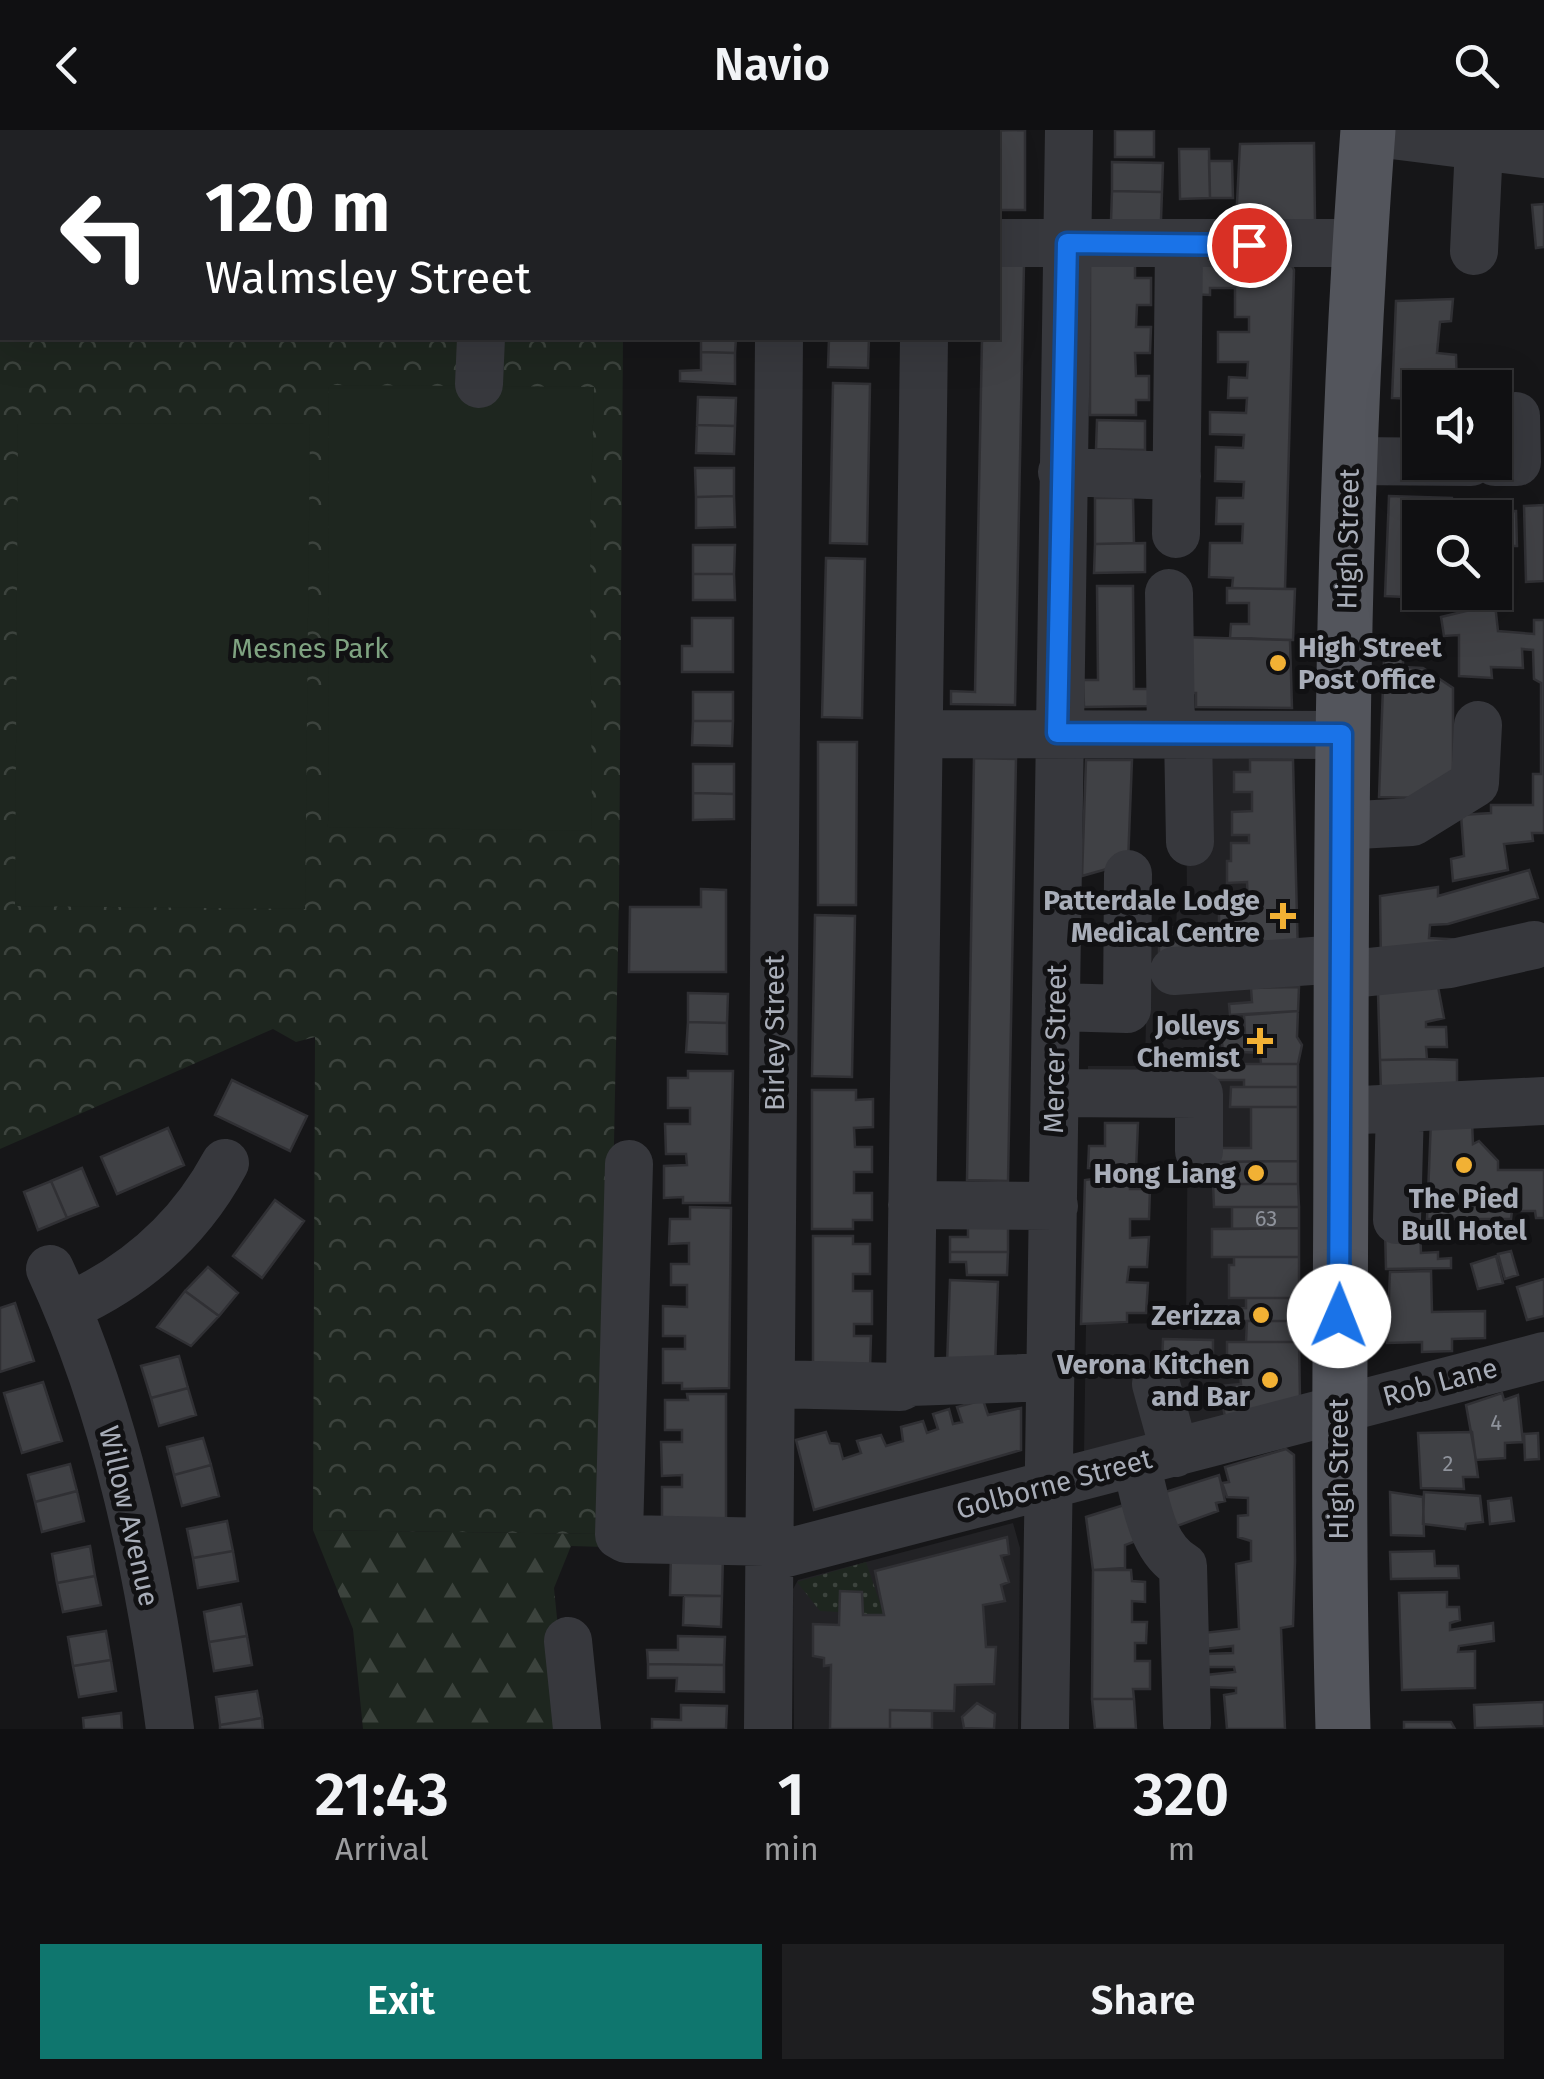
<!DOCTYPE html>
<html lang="en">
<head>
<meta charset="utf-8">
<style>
  :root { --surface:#101012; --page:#1e1e20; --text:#f1f3f6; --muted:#9c9d9f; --line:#303032; --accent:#0f766e }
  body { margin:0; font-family:"Fira Sans",sans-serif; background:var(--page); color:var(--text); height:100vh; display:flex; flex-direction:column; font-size:38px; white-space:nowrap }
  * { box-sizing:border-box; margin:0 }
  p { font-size:32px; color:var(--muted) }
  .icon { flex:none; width:55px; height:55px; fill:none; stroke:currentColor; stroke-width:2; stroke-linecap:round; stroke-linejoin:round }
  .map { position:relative; height:1599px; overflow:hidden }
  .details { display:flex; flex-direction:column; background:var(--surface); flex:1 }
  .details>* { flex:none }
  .banner { position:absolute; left:0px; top:0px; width:1000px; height:210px; box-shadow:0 10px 40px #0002,0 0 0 2px var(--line); background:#202124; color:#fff; overflow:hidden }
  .controls { position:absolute; left:1402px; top:240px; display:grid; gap:20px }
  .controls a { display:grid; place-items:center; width:110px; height:110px; border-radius:0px; background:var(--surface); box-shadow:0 10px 40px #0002,0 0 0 2px var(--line); font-size:50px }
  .pin { position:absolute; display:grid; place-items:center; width:85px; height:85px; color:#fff; margin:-42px; border:5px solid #fff; border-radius:50%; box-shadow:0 2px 10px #0007 }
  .me { position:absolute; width:110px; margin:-55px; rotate:1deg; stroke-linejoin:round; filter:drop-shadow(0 0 8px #0008) }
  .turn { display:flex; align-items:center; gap:35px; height:210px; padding:0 40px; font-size:45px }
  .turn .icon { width:130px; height:130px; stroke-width:2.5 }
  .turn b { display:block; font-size:70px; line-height:85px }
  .eta { display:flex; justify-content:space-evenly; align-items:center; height:170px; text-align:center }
  .eta b { font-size:60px; font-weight:600; line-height:70px }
  .action { display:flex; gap:20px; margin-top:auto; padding:20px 40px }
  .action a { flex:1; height:115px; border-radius:0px; background:var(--accent); color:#fff; font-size:40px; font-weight:600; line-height:115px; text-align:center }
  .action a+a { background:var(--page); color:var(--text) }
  header { display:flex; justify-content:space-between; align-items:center; height:130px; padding:0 40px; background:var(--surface); font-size:45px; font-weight:600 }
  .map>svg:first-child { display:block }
  .built { fill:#222225 }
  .grass { fill:url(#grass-dots) }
  .forest { fill:url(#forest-firs) }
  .park { fill:url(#park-crowns) }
  .garden { fill:#1e261f }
  .building { fill:#404145; stroke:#303034; stroke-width:2.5 }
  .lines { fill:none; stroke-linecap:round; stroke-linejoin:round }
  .minor { stroke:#37383d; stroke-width:48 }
  .major { stroke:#53555c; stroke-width:55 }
  .route-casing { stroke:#114b97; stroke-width:25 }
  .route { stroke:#1a73e8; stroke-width:18 }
  .poi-dot { fill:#f2b134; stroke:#111113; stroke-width:4 }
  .labels { text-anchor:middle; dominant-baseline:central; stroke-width:10; stroke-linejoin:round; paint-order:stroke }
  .number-label { font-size:22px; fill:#8e929b }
  .street-label { font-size:28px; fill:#a8adb8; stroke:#111113 }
  .poi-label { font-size:28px; font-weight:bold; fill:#a8adb8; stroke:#111113; text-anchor:end }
  .park-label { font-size:28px; fill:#7fa381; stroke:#111113 }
</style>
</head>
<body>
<header><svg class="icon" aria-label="back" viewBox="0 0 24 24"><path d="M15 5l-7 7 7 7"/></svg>Navio<svg class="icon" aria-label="search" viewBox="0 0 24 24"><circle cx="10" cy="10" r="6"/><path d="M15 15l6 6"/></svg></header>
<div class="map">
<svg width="1544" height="1599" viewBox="0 0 1544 1599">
  <defs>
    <pattern id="grass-dots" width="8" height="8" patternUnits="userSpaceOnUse" patternTransform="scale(2.5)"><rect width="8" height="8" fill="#1e261f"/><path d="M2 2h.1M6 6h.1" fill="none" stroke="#3c433d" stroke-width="1.8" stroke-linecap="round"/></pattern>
    <pattern id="forest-firs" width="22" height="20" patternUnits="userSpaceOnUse" patternTransform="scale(2.5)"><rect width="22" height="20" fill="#1e261f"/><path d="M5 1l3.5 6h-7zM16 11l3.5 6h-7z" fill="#3c433d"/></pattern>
    <pattern id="park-crowns" width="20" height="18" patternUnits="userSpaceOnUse" patternTransform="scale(2.5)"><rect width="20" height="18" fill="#1e261f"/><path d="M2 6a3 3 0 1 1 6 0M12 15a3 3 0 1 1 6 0" fill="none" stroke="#3c433d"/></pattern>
  </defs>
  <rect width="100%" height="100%" fill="#161618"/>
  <path class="built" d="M1186,627L1293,630L1297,907L1302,915L1298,927L1300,1269L1084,1323L1086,1194L1186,1193L1188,976L1088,959V936H1145L1148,796H1176L1177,777H1187Z
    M1013,1393L1020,1418L1018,1599H794L793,1459L798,1450Z"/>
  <path class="grass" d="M866,1432L884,1485H863L861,1462L841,1461L839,1482L820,1481L797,1452Z"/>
  <path class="forest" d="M313,1400L606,1404L605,1417L571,1416L554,1458L568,1599H363L353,1499Z"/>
  <path class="park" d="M0,88L2,208H623L619,768L606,1404L313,1400L315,907L296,912L273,899L0,1019Z"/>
  <path class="garden" d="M329,255L594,257L590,408L592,701L328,697Z
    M18,293L310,294L305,779L15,776Z"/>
  <path class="building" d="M1025,0V80H998V2L966,1Z
    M1115,0H1154V27H1115Z
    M1314,13L1315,92H1236L1240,14Z
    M1179,19H1209L1210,68L1180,69Z
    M1209,31H1232L1233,68H1210Z
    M1112,32L1163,33L1162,62L1112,61Z
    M1112,61L1162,62L1161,90L1111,91Z
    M1544,74V117L1536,118L1532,75Z
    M998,133L1024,134L1015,575L951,574V561L975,562L982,208H998Z
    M1135,134V148H1151V175H1137L1136,197H1151L1150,223H1135L1136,246H1149V270H1136V285H1090V135Z
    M1216,134L1292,136L1294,140L1285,459L1232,458L1233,448L1209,447L1210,413H1242L1243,394H1216L1217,368H1243L1244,352L1215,351L1216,317L1243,318L1244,305L1210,304V282L1246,283L1247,268H1228L1229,247L1247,248L1248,232H1218V202H1249V187H1235V158H1210V165L1188,164V137Z
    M1453,169L1451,191L1440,192L1437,223L1456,225L1457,258H1420V269L1392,268L1396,171Z
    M701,208H736L735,223L701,222Z
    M829,208H869L868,238L828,237Z
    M701,222L735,223V254L680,251V241L701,240Z
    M833,253L870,254L867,414L830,413Z
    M698,267L736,268L735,296L697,295Z
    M1097,290L1145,291V320L1096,319Z
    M697,295L735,296L734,324L696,323Z
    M695,338H734V366L696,367Z
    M734,366L735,397L696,398V367Z
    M1389,366L1452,368L1457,388H1420V462H1424V468L1385,466Z
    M1095,368H1133L1134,413L1095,414Z
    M1544,375V451L1526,452L1524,376Z
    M1516,381L1517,416H1495V388H1472V382Z
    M1145,413V442L1094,443L1095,414Z
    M693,415H735L734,444H693Z
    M826,428L865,429L862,588L822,587Z
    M693,444H734L735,470H693Z
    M1097,456H1133L1134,559H1153V576L1084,577L1083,550H1098Z
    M1227,458L1295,459L1293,510L1230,508L1231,494H1249V473H1227Z
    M1495,474L1498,501L1534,504V490H1544V703H1532L1533,711L1504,714L1508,740L1453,751L1451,729L1464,726L1461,685L1491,683V675H1533V644H1541V553L1534,549L1533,520L1522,519L1523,538L1491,537L1492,548L1459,546V505L1444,506L1441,487Z
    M692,488H733V542H682V516H692Z
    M1182,507L1290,510L1292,578L1196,577V563H1181Z
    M1403,528V537L1423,538L1453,558V644L1422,668L1379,667L1384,529Z
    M693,562H733V591H693Z
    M693,591H733L732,616L692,615Z
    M818,612H857L856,775H818Z
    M974,628L1016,629L1008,1051L967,1050Z
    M1086,630H1132L1128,733L1082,746Z
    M1250,630H1293L1298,827L1224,816L1225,802H1244V793H1219V774L1248,773L1247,752L1227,753V731H1231V713H1249V705H1232V682L1252,681V662H1234V642H1250Z
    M693,634H734V664L693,663Z
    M693,663L734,664V689L693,690Z
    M1529,740L1538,768L1448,794L1430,795L1429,808L1466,810L1381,837L1380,766L1438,757V766Z
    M701,759L726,760V842H629L630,777H701Z
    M815,785L855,786L852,947L812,946Z
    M1223,803L1224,832L1159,834V805Z
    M1436,846L1444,888L1426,892V897H1446L1447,917H1426L1427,929L1380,930L1378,863Z
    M1299,857L1298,881L1230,885L1229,874L1252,872L1251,858Z
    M688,863L728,864L727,893L688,892Z
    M1298,881L1297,907L1302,915L1298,934H1261L1260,923L1223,921L1221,904H1245L1244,885Z
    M688,892L727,893V924L686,922Z
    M1427,929L1457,930V953L1381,961L1380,930Z
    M1204,934H1298V957H1244V950H1204Z
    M688,941H733L730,1073H683V1067L664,1068V1036L687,1035L686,1024H666L665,994H690V978H668V948H688Z
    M232,950L307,986L290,1021L215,985Z
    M1231,957H1298V977H1230Z
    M812,960H856V970L873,969V997L854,998L855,1017H872V1042H854V1063H872V1090H853V1099H812Z
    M1251,977H1298V1031L1213,1032V1018H1251Z
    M1431,990L1472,991L1473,1014L1479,1011L1498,1031V1040H1544V1088H1536L1535,1081H1512L1511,1089H1427Z
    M1105,993H1138L1136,1040L1088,1038L1089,1016H1105Z
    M168,998L184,1035L117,1064L101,1027Z
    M1298,1031V1054H1213V1032Z
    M82,1038L98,1076L67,1088L51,1051Z
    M1130,1044V1059H1150L1149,1089H1130V1108L1149,1107L1147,1137H1129L1127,1152L1148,1153L1146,1183H1127V1192L1081,1194L1085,1050Z
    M51,1051L67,1088L38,1100L24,1062Z
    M1213,1054H1298L1299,1077H1214Z
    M275,1070L304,1091L262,1148L233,1126Z
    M690,1077L731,1078L729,1258L682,1259V1253H663V1219H685V1206H663V1176L687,1177V1155H671V1134H689V1113L669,1114L670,1089H690Z
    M1232,1077H1299V1098L1232,1099Z
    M1008,1096V1122H950V1107H968V1097Z
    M1299,1098V1127H1212V1099Z
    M1420,1098L1421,1123L1438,1122V1129L1451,1128V1138L1386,1139L1385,1100Z
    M813,1106H853V1114H870V1144H853V1161H872V1194H854V1206H871L870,1238L813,1246Z
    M1511,1121L1518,1145L1505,1149L1498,1124Z
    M950,1122H1008L1007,1145H967L966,1132H950Z
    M1496,1126L1503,1153L1478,1159L1471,1134Z
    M1234,1127H1299V1168H1229V1135H1234Z
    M208,1137L238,1163L219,1186L185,1161Z
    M1431,1141L1432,1182L1485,1181V1208L1452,1209V1221L1422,1222V1212L1387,1213L1390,1142Z
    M1544,1149V1186L1527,1190L1517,1157Z
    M950,1150L998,1152L995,1237L947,1235Z
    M185,1161L219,1186L191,1216L157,1197Z
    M1246,1168H1299V1191H1224V1179L1246,1178Z
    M15,1173L34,1231L0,1242V1178Z
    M1247,1191H1299V1212H1246Z
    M1163,1209L1213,1210V1236L1162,1235Z
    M1227,1212H1299L1300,1269L1225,1287L1219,1256L1241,1254L1240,1245L1227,1246Z
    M179,1226L188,1258L151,1268L141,1236Z
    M43,1252L62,1311L22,1323L4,1263Z
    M188,1258L196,1285L159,1296L151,1268Z
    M1502,1263L1504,1270L1518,1265L1523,1312L1505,1313V1328L1476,1330L1466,1275Z
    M687,1264H726V1395L662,1388V1357H682V1345L662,1346L661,1312H682V1300H665V1270H688Z
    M983,1270L988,1285L1021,1278V1320L814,1380L796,1310L826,1302L830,1313L839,1314L843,1329L861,1323L857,1311L881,1305L886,1316L903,1311L901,1297L923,1291L927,1303L938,1299L933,1284L949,1279L953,1294L962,1292L957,1277Z
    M1472,1302L1478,1347H1463L1464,1359L1421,1358L1418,1303Z
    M1538,1303L1539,1329L1525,1330L1524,1304Z
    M203,1308L211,1335L174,1345L167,1317Z
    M1286,1319L1294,1325L1295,1431L1293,1496L1281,1498L1285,1599H1227L1224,1565L1236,1563V1558L1206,1557V1545L1235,1542L1234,1537H1206L1205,1524L1233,1523V1516L1204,1519L1203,1503L1239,1499L1236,1434L1251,1431V1411L1238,1407V1386L1248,1385V1368L1227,1367L1222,1353L1229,1352L1225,1337Z
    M70,1334L77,1361L35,1372L28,1345Z
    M211,1335L219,1366L182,1376L174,1345Z
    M1219,1345L1225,1371L1216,1373L1218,1381L1125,1415V1438L1093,1440L1086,1387Z
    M77,1361L84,1391L42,1402L35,1372Z
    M1390,1362L1423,1367L1424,1406L1391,1405Z
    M1424,1362L1480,1366L1483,1392L1466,1394L1465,1399L1423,1394Z
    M1511,1368L1514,1391L1490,1394L1488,1371Z
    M227,1391L233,1421L193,1428L187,1399Z
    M1007,1407L1009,1424L1001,1426L1009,1452L1001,1455L1005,1471L983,1475L986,1517H996L994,1554L955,1555L954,1581L890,1580V1599H830L831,1535L824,1536V1528L813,1526V1494L839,1495L840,1461L862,1462L863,1485H884L875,1441Z
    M90,1416L95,1446L57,1453L52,1424Z
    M233,1421L238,1451L198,1458L193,1428Z
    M1434,1421L1435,1436H1458L1459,1448L1391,1449L1390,1422Z
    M671,1423L723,1424L722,1466L670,1465Z
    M1093,1440H1131L1132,1451L1145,1452V1472L1132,1471V1492H1147L1146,1513H1135V1531H1150V1559H1133L1134,1569H1092Z
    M95,1446L101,1475L63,1482L57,1453Z
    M1447,1462V1477H1459L1460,1490L1450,1493V1500L1493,1493L1494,1511L1459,1516L1458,1522L1475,1521V1558L1402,1560L1399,1463Z
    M684,1466H722L721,1497L683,1495Z
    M241,1474L247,1506L209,1512L204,1482Z
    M106,1501L111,1530L73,1536L68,1507Z
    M247,1506L252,1535L214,1541L209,1512Z
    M678,1506L725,1507L724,1535L648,1534L647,1520H678Z
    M111,1530L116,1561L79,1567L73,1536Z
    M648,1534L724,1535V1562L676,1561L677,1548H648Z
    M257,1561L262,1588L220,1595L216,1567Z
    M1092,1569H1134L1136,1599H1095Z
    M1544,1572V1596L1475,1598L1474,1575Z
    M977,1573L995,1584L994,1599L964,1598L962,1587Z
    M681,1575L727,1576L726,1599H652V1589L681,1590Z
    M890,1580L932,1581V1599H890Z
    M121,1583L122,1599H84L83,1588Z
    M262,1588L263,1599H220V1595Z
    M1404,1592H1451L1455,1599H1404Z"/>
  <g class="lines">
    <path class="minor" d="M202,0L203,2
      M779,0V2
      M487,2L488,0
      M928,2V0
      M1368,2L1544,24
      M998,113H1361
      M1474,121L1479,16
      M479,254L481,208
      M1350,331L1471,332
      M1495,332H1517L1516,286
      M1062,342L1177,346
      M1176,404L1179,115
      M1169,463L1171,604
      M919,604L1341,605
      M1188,604L1190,712
      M1339,696L1412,692L1475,653L1478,595
      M1174,841L1340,829
      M1340,845L1449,834L1534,815
      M1056,877L1127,879L1128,744
      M1055,963L1199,964V1021
      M1341,981L1544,971
      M629,1034L619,1405L626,1409L771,1412
      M912,1075L1054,1076
      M1397,1090L1400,978
      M50,1139C117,1284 149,1442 170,1599
      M68,1177C136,1146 189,1100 225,1033
      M910,1252L1050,1247
      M773,1254L900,1257L910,1252L924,208
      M1156,1254L1175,1323
      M1136,1334C1146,1369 1150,1417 1183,1436L1187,1593
      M771,1427L1544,1226
      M568,1511L577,1599
      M768,1599L779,208
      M1045,1599L1069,0"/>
    <path class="major" d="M1343,1599C1337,1392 1341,1187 1341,980C1341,653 1343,326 1368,0"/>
  </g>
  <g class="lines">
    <g class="route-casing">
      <path id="route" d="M1249,115L1067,113L1057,603L1342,604L1339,1186"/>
    </g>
    <use href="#route" class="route"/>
  </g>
  <g class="poi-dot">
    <circle cx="1278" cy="533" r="10"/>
    <path d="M1278 771h10v10h10v10h-10v10h-10v-10h-10v-10h10z"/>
    <path d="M1255 896h10v10h10v10h-10v10h-10v-10h-10v-10h10z"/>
    <circle cx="1464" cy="1035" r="10"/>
    <circle cx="1256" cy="1043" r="10"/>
    <circle cx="1261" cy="1185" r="10"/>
    <circle cx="1270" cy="1250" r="10"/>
  </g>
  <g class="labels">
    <g class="number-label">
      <text x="1266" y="1088">63</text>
      <text x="1496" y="1292">4</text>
      <text x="1448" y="1333">2</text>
    </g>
    <g class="street-label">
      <text transform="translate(1348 409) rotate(-89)">High Street</text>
      <text transform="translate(774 903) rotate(-90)">Birley Street</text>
      <text transform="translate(1055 919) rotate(-89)">Mercer Street</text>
      <text transform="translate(1440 1252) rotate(-15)">Rob Lane</text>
      <text transform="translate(1338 1339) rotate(-90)">High Street</text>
      <text transform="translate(1054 1354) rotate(-15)">Golborne Street</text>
      <text transform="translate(129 1386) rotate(77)">Willow Avenue</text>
    </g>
    <g class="poi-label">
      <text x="1298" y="517" text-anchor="start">High Street<tspan x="1298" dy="32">Post Office</tspan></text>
      <text x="1260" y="770">Patterdale Lodge<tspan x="1260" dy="32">Medical Centre</tspan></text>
      <text x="1240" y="895">Jolleys<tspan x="1240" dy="32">Chemist</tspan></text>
      <text x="1236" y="1043">Hong Liang</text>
      <text x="1464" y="1068" text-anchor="middle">The Pied<tspan x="1464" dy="32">Bull Hotel</tspan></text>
      <text x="1241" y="1185">Zerizza</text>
      <text x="1250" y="1234">Verona Kitchen<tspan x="1250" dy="32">and Bar</tspan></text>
    </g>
    <g class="park-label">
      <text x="310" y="518">Mesnes Park</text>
    </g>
  </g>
</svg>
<div class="controls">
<a><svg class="icon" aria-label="sound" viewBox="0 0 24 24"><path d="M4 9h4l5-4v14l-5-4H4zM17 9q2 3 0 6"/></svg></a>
<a><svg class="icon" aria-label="search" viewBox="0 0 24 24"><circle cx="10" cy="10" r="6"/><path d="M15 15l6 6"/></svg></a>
</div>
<div class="pin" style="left:1249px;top:115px;background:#d93025"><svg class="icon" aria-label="arrive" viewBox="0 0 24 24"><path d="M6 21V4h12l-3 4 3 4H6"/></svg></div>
<svg class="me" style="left:1339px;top:1186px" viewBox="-20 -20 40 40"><circle r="19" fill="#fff"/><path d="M0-13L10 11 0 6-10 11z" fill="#1a73e8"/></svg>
<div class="banner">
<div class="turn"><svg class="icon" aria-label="left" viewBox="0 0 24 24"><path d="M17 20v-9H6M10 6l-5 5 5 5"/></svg><div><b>120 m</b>Walmsley Street</div></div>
</div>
</div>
<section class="details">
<div class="eta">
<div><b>21:43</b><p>Arrival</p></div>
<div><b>1</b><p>min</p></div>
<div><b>320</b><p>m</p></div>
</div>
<div class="action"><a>Exit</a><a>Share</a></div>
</section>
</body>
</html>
